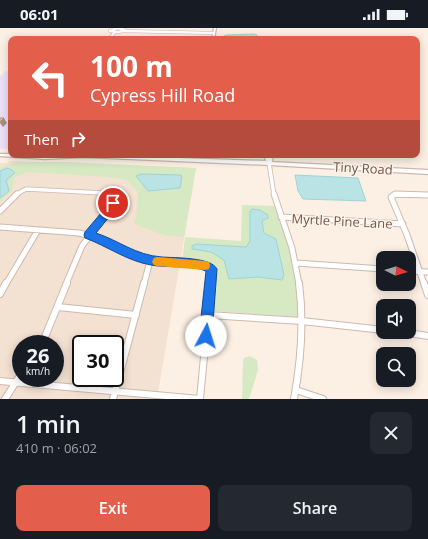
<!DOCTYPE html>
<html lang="en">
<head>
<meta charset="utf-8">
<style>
  :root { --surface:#171b24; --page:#242831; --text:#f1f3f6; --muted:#9ea1a6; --accent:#e35e4b }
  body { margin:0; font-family:"Open Sans",sans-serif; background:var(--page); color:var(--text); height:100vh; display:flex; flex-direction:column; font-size:15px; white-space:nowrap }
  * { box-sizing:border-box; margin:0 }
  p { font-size:13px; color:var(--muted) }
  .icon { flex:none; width:22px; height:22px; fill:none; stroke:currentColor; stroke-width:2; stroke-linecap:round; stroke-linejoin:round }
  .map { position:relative; height:371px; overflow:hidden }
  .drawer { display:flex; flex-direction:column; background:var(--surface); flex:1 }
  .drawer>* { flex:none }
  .top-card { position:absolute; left:8px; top:8px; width:412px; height:122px; border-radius:8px; box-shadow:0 2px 10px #0003; background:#e35e4b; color:#fff; overflow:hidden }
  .needle { width:26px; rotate:95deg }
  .buttons { position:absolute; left:376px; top:223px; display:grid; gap:8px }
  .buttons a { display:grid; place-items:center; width:40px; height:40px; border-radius:8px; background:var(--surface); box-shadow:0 2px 10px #0003; font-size:20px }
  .speed { position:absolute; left:12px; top:307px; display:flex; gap:8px; font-size:20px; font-weight:700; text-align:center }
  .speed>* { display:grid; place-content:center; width:52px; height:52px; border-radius:50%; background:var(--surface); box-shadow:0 2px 10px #0003; line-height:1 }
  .speed small { font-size:10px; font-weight:400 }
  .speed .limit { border:2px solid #111; border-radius:6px; background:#fff; color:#111 }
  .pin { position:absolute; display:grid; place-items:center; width:34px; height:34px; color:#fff; margin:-17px; border:2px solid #fff; border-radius:50%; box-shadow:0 1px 4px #0007 }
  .me { position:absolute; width:44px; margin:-22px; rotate:5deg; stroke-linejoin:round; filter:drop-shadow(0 0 3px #0008) }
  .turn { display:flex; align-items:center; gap:14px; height:84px; padding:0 16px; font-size:18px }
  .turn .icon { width:52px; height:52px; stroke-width:2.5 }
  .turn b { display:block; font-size:28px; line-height:34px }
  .then { display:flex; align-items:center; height:38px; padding:0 16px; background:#0003; gap:8px; font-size:15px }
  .round { display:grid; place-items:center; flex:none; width:42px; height:42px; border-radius:8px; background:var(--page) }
  .head { display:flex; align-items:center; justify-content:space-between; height:68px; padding:0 16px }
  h1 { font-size:24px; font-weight:600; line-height:30px }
  .button { display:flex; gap:8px; margin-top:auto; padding:8px 16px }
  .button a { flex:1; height:46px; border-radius:8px; background:var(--accent); color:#fff; font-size:16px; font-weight:600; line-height:46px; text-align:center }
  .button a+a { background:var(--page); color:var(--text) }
  .status { display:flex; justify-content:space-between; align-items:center; height:28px; padding:0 20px; background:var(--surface); direction:ltr }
  .status svg { height:11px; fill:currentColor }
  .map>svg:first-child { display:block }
  .residential { fill:#f3e1d2; fill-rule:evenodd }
  .education { fill:#ede1f8 }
  .green { fill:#d6e9c3 }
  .water { fill:#b9e3e5; stroke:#9fd3d6 }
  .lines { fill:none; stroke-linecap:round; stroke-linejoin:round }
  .minor-far3-casing { stroke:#cfb9ae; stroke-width:3.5 }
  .minor-far2-casing { stroke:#cfb9ae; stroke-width:5 }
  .minor-far1-casing { stroke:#cfb9ae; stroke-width:7 }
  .minor-casing { stroke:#cfb9ae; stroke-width:8 }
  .tertiary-casing { stroke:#cfb9ae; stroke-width:2.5 }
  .minor-far3 { stroke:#fff; stroke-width:2.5 }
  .minor-far2 { stroke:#fff; stroke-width:3.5 }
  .minor-far1 { stroke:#fff; stroke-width:5 }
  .minor { stroke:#fff; stroke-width:6 }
  .tertiary { fill:#fff; fill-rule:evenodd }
  .shaded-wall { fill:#a98f84 }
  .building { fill:#f1ccbc; stroke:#a98f84 }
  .route { fill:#1a73e8; stroke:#114b97 }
  .slow { fill:#f59e0b }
  .labels { text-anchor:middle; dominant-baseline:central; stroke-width:3; stroke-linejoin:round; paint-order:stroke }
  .street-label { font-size:13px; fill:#74554a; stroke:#fff4ea }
</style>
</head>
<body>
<div class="status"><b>06:01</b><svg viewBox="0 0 49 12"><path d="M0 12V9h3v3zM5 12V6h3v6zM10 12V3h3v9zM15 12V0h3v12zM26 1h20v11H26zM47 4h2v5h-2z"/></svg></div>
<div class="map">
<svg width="428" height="371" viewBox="0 0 428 371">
  <rect width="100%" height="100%" fill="#fcf0e4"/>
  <path class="residential" d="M9,133L196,140L157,371H0V135H7ZM21,316H55V350H21ZM81,316H115V350H81Z"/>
  <path class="education" d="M6,43H11V121H0V48Z"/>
  <path class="green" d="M15,134H67L196,140L184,209L164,207L134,196L137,185L138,164L127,152L109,149L28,144L14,150L12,162L0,174V140Z
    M242,177L275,178L291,223L297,259L299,288L297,289L214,283L212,279L214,240L207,235L182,233L185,209L241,213Z
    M250,328L257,332L258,342L249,371H242L243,333L244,330Z"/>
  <path class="water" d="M254,6L257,7V9L252,11H223L224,8L226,7Z
    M7,140L12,142L15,145L6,152L9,163L0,170V143Z
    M141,146L181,147L182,148L180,160L148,163L136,148Z
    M295,147L358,150L366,173L303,171L298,163Z
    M252,181L260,182L268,187V190L262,193L264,205L276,211L284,247L282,252L258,249L229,251L224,232L211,224L192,221V218L196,216L246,219L250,213V183Z"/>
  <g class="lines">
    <g class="minor-far3-casing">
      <path id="minor-far3" d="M118,0L125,2L119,4L110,3Z
        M124,3L214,5
        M109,11L115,4"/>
    </g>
    <g class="minor-far2-casing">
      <path id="minor-far2" d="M269,135L274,167
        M15,167L26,161L103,165L109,167
        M394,167H418"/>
    </g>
    <g class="minor-far1-casing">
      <path id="minor-far1" d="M274,166L292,220L299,256
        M0,183L17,166
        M281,189L403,196
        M0,199L79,205L102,211L126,224L150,233L209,238L212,244L211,256
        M296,235L383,241
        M409,243L428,244
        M6,256L38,202
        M66,256L82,218L111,180L113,172L110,167L105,166
        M144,256L150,233
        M424,256L407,207L391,169L395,166L428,167"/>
    </g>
    <g class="minor-casing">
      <path id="minor" d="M424,255L428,267
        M0,266L6,255
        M58,279L136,287
        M208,287L302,293L383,302
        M402,304L428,308
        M42,316L67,255
        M0,353L200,371
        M296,362L323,371
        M5,371L21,346
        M113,371L144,255
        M200,371L211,255
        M294,371C301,333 304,294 299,255"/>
    </g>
    <g class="tertiary-casing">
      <path id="tertiary" d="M214,0H216L214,11H212Z
        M0,126H11V127L45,129L95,127L266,133L264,127L269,128V127H273L272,134L428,142V146L269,137L83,129L45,131L0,128Z"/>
    </g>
    <use href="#minor-far3" class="minor-far3"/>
    <use href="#minor-far2" class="minor-far2"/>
    <use href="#minor-far1" class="minor-far1"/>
    <use href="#minor" class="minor"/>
    <use href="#tertiary" class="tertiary"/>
  </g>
  <path class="shaded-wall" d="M4,90L7,95L3,99L0,95V94Z"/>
  <path class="building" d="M0,90H4L0,94Z"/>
  <path class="route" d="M113,171L118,175L114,183L96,205C120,213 135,227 162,229C175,230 211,229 217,241L212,308L210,313L206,314L201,313L199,308L206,243C194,237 165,240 151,237C127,233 107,218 85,210L84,207L85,204L107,178L110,172Z"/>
  <path class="slow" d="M157,229L205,233L209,234L210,237L209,241L205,242L157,238L154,237L152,234L154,230Z"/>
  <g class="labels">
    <g class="street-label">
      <text transform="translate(363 140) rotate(3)">Tiny Road</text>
      <text transform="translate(342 193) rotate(3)">Myrtle Pine Lane</text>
    </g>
  </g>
</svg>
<div class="buttons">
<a><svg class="needle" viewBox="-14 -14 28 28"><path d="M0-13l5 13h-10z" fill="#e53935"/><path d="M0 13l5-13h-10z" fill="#9ea1a6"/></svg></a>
<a><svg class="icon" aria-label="sound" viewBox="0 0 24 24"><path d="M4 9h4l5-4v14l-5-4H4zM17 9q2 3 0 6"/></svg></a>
<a><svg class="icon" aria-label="search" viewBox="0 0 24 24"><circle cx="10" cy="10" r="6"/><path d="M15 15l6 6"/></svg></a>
</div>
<div class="speed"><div>26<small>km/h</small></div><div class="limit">30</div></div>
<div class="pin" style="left:113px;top:175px;background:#d93025"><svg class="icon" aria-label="arrive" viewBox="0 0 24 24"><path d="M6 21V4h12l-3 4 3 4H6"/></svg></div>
<svg class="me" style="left:206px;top:308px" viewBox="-20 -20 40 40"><circle r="19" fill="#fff"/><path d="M0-13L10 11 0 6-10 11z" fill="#1a73e8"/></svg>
<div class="top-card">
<div class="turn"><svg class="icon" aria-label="left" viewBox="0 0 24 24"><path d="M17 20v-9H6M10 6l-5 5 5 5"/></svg><div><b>100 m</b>Cypress Hill Road</div></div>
<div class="then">Then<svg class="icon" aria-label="right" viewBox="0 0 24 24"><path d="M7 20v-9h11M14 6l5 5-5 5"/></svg></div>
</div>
</div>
<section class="drawer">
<div class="head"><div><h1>1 min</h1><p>410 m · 06:02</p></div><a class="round"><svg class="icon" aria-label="close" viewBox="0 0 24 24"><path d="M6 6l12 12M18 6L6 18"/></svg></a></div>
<div class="button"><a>Exit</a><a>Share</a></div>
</section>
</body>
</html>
